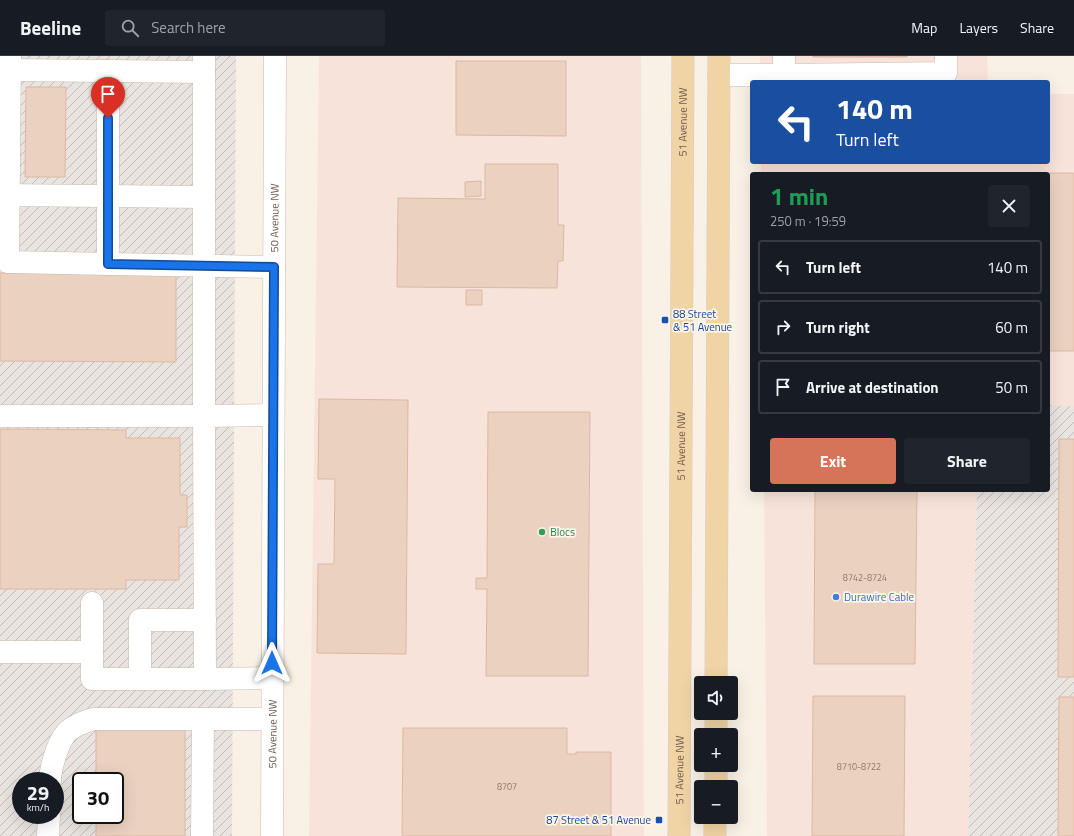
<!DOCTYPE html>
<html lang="en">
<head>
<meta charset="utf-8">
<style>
  :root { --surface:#171b24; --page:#20242c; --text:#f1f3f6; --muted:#9ea1a6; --line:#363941; --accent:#d57459 }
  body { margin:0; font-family:"Titillium Web",sans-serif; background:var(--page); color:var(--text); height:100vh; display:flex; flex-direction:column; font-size:15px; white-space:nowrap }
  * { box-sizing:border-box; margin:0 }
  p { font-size:13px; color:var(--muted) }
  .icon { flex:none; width:22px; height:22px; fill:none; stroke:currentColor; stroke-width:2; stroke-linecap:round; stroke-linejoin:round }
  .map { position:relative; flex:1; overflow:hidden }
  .sheet { position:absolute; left:750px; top:116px; width:300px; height:320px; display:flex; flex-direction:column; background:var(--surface); border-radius:4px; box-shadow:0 4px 16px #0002 }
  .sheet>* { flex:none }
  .guide { position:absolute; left:750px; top:24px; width:300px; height:84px; border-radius:4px; box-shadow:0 4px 16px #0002; background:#1a4fa0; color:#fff; overflow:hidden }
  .buttons { position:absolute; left:694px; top:620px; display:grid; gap:8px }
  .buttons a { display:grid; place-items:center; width:44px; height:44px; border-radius:4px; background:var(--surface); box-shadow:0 4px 16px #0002; font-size:20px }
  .speed { position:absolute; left:12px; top:716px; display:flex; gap:8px; font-size:20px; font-weight:700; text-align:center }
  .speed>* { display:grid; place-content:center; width:52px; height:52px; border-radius:50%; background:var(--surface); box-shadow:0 4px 16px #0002; line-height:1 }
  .speed small { font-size:10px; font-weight:400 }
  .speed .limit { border:2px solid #111; border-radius:6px; background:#fff; color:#111 }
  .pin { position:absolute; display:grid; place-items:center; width:34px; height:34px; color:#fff; margin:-41px -17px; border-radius:50% 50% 50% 0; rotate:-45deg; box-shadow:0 0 4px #0007 }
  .pin .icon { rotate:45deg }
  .me { position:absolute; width:44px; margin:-22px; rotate:0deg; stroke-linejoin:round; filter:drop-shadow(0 0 3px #0008) }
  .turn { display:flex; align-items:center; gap:14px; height:84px; padding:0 20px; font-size:18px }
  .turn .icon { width:52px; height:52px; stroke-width:2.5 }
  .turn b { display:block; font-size:28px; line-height:34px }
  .round { display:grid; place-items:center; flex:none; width:42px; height:42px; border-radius:4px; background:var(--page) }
  .headline { display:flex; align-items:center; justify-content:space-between; height:68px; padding:0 20px }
  h1 { font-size:24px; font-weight:700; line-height:30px; color:#1e9e55 }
  .primary-button { display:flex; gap:8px; margin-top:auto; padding:8px 20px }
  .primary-button a { flex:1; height:46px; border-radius:4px; background:var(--accent); color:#fff; font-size:16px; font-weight:700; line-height:46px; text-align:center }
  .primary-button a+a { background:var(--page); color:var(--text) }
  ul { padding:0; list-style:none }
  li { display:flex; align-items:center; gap:12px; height:54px; margin:0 8px 6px; padding:0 12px; border:2px solid var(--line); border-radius:4px }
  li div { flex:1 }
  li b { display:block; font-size:15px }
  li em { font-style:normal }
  header { display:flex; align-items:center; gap:24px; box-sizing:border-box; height:56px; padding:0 20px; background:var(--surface); border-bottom:1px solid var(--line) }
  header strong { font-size:19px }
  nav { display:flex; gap:22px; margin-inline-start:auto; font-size:14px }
  .search { width:280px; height:36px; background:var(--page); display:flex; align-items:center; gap:10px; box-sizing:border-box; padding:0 14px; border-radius:4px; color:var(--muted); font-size:15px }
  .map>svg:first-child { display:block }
  .commercial { fill:#f8e3da }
  .industrial { fill:url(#industrial-furrows); fill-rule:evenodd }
  .building { fill:#ebd1c0; stroke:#dcb8a2 }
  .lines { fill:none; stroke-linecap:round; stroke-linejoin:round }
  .minor-casing { stroke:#c9b9ad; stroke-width:23 }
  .major-casing { stroke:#d4cdca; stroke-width:23 }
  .minor { stroke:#fff; stroke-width:22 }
  .major { stroke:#f0d4a5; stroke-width:22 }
  .route-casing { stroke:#114b97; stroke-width:10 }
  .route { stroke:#1a73e8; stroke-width:7 }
  .transit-dot { fill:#1a4fb4; stroke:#fdf6eb; stroke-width:1.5 }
  .leisure-dot { fill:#2e9e5b; stroke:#fdf6eb; stroke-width:1.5 }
  .shop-dot { fill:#3f7fe0; stroke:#fdf6eb; stroke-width:1.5 }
  .labels { text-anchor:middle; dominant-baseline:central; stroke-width:3.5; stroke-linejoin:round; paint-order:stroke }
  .number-label { font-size:9px; fill:#8e776a }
  .street-label { font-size:11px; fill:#6f594d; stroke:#fdf6eb }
  .transit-label { font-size:11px; fill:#164399; stroke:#fdf6eb; text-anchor:start }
  .leisure-label { font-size:11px; fill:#27864d; stroke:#fdf6eb; text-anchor:start }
  .shop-label { font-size:11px; fill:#366cbe; stroke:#fdf6eb; text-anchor:start }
</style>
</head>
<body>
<header>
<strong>Beeline</strong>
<div class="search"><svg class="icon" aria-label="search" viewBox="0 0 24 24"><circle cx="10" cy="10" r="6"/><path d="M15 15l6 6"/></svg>Search here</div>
<nav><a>Map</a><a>Layers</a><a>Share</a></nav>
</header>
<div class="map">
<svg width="1074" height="780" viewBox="0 0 1074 780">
  <defs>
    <pattern id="industrial-furrows" width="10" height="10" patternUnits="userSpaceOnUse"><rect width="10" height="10" fill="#e9e4df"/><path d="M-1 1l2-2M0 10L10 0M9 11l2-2" fill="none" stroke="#c1bcb7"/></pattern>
  </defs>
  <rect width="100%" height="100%" fill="#f9f1e5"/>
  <path class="commercial" d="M319,0H641L644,780H309Z
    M760,0H987L988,26H760Z
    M1048,38H1074V350L1048,349V118H761V106H1048Z
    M764,434H977L968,780H767Z"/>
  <path class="industrial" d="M0,0H236L232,780H0ZM21,725H55V759H21ZM81,725H115V759H81Z
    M1048,349L1074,350V780H968L977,434H1048Z"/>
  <path class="building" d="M813,0H907V1H813Z
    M456,5H566V80L456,79Z
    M26,31H66L65,121H25Z
    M485,108H558V169H564L563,205H558L557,232L397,231L398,142L485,143Z
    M1074,117V295H1048V118H854Z
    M481,125V140L465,141V126Z
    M0,217L176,218V306L0,305Z
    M466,234H482V249H466Z
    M319,343L408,344L406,598L317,597L318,508H334L335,423H318Z
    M488,356H590L588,620H486L487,533H476V522H487Z
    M0,373L126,374V382H180V439H187V471H179V524H126V533H0Z
    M1059,383H1074V621H1058Z
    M815,434H917L915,608H814Z
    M813,640H905L904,780H812Z
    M1059,641H1074V780H1058Z
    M96,663L185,664V780H96V759H115V725H96Z
    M403,672H567V698H576V696H611V761H609V766H611V780H402Z"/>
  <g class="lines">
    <g class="minor-casing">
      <g id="minor">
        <path d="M10,0L8,206L274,211"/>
        <path d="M784,0V19L946,17V0"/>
        <path d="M9,14L204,16V0"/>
        <path d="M108,15V208"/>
        <path d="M719,19H784"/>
        <path d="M0,139L204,141"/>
        <path d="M0,360H204V16"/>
        <path d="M92,547V596"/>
        <path d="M0,596H92V623H205"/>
        <path d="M272,622L205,623L204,360L273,359"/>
        <path d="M140,623V564H205"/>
        <path d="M50,725C50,714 57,689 64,680C69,671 84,666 93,663H272"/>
        <path d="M48,780L49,759"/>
        <path d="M202,780L203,663"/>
        <path id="s1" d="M272,780L275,0"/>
      </g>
    </g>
    <g class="major-casing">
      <g id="major">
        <path d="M716,627L719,0"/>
        <path d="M716,679V657"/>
        <path d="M716,731V709"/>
        <path id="s2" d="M679,780L683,0"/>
        <path d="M715,780V761"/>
      </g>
    </g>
    <use href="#minor" class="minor"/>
    <use href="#major" class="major"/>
  </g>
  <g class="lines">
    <g class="route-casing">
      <path id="route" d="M108,62V208L274,211L272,607"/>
    </g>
    <use href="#route" class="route"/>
  </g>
  <g class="transit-dot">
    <rect x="661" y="260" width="8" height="8" rx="2"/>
    <rect x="655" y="760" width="8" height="8" rx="2"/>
  </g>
  <circle class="leisure-dot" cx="542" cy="476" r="4"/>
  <circle class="shop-dot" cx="836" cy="541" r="4"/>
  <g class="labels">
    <g class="number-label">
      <text x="865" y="521">8742-8724</text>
      <text x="859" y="710">8710-8722</text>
      <text x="507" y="730">8707</text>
    </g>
    <g class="street-label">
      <text stroke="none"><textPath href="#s2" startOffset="714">51 Avenue NW</textPath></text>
      <text stroke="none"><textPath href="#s1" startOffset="618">50 Avenue NW</textPath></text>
      <text stroke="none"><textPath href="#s2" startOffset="390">51 Avenue NW</textPath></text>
      <text stroke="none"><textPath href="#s1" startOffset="102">50 Avenue NW</textPath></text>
      <text stroke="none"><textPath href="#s2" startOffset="66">51 Avenue NW</textPath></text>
    </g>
    <g class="transit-label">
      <text x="673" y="258">88 Street<tspan x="673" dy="13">&amp; 51 Avenue</tspan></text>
      <text x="651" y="764" text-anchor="end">87 Street &amp; 51 Avenue</text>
    </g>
    <g class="leisure-label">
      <text x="550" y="476">Blocs</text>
    </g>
    <g class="shop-label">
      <text x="844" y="541">Durawire Cable</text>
    </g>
  </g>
</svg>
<div class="buttons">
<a><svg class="icon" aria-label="sound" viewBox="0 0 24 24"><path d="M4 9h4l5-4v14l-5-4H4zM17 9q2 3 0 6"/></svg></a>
<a>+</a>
<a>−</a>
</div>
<div class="speed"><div>29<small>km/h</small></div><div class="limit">30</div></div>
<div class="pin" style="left:108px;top:62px;background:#d93025"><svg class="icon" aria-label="arrive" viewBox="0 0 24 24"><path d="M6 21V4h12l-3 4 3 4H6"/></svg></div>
<svg class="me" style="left:272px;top:607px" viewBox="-20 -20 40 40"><path d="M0-17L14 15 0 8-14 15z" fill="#1a73e8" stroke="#fff" stroke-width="4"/></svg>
<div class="guide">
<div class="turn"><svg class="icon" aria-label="left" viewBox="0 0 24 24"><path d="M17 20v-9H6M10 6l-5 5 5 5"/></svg><div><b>140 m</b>Turn left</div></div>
</div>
<section class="sheet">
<div class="headline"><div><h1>1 min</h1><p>250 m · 19:59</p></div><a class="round"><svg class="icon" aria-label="close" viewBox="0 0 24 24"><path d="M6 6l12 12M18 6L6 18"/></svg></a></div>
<ul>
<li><svg class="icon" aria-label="left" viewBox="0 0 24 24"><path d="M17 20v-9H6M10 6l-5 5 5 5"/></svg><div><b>Turn left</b></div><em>140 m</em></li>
<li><svg class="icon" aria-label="right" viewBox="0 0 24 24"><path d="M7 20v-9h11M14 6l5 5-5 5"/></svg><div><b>Turn right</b></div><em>60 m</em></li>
<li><svg class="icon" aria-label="arrive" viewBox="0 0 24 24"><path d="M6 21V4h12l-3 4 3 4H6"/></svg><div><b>Arrive at destination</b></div><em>50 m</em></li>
</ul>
<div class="primary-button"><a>Exit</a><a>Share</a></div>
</section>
</div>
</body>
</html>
